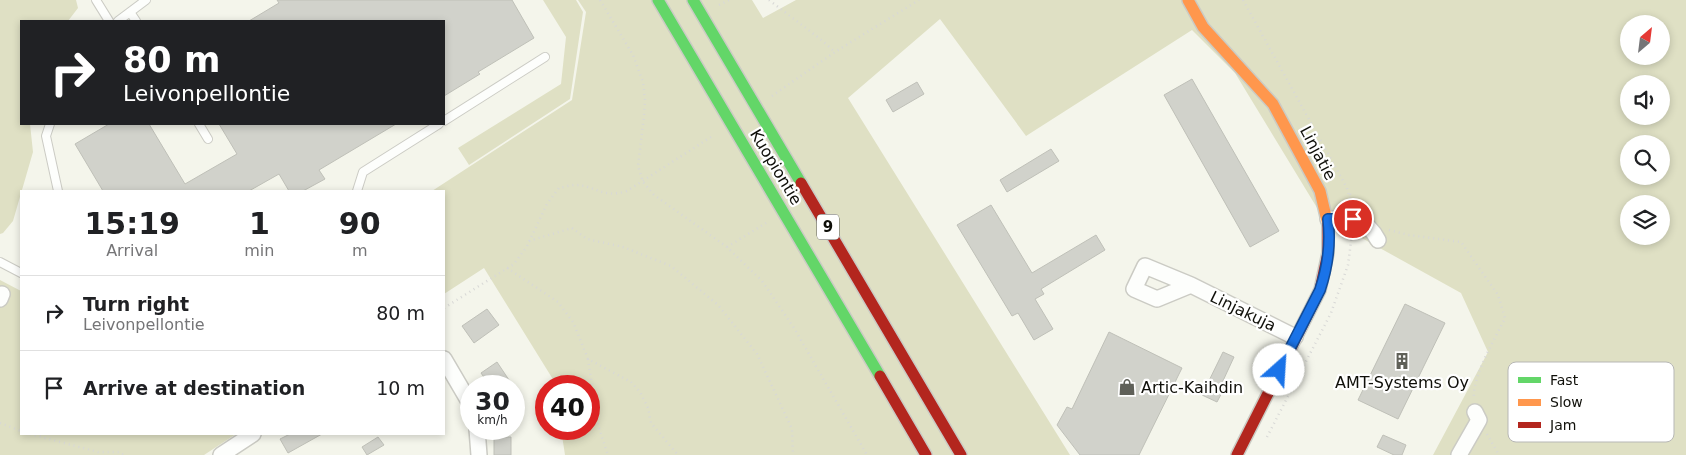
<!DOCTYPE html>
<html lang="en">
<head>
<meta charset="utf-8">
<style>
  :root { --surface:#fff; --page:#f6f6f6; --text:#202124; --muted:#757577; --line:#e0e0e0 }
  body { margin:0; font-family:"DejaVu Sans",sans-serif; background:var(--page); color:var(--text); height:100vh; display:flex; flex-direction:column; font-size:19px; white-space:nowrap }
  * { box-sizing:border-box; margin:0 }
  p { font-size:16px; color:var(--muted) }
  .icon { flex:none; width:28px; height:28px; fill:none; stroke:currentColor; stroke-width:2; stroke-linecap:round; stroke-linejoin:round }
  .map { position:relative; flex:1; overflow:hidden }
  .drawer { position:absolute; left:20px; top:190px; width:425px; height:245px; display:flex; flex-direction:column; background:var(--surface); border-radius:0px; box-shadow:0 2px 8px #0003 }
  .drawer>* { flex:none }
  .hud { position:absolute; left:20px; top:20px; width:425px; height:105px; border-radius:0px; box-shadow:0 2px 8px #0003; background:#202124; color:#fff; overflow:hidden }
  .needle { width:32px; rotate:28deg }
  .buttons { position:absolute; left:1620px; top:15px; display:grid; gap:10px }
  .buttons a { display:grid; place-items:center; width:50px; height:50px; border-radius:50%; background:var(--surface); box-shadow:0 2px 8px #0003; font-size:25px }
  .speed { position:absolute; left:460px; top:375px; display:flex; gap:10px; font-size:25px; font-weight:700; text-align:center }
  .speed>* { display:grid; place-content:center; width:65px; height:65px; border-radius:50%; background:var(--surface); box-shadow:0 2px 8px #0003; line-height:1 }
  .speed small { font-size:12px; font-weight:400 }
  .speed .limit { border:8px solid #d22; background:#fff; color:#111 }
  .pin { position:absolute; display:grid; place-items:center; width:42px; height:42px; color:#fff; margin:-21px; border:2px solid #fff; border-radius:50%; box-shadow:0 1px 5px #0007 }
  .me { position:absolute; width:55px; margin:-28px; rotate:26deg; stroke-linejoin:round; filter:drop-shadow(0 0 4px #0008) }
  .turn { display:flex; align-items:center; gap:18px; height:105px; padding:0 20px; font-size:22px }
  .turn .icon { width:65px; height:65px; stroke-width:2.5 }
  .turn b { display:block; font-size:35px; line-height:42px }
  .eta { display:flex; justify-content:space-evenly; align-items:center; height:85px; text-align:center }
  .eta b { font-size:30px; font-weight:700; line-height:35px }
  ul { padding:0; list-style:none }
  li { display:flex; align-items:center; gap:15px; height:75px; padding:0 20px; border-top:1px solid var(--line) }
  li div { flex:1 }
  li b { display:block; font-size:19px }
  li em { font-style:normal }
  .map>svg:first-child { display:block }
  .green { fill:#dfe0c4; fill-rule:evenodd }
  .building { fill:#d1d2cb; stroke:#bfc0b8 }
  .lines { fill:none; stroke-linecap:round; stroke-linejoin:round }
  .lane-casing { stroke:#cbcbc4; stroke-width:10 }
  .street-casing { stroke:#cbcbc4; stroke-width:18 }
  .fast-casing { stroke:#cbcbc4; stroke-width:14 }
  .slow-casing { stroke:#cbcbc4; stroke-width:14 }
  .jam-casing { stroke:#cbcbc4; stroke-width:14 }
  .path { stroke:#d8d8d6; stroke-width:2.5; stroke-dasharray:1 4; stroke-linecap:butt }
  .lane { stroke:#fdfefc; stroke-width:8 }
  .street { stroke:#fdfefc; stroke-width:15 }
  .fast { stroke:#63d668; stroke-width:11 }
  .slow { stroke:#ff974d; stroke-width:11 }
  .jam { stroke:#b3261e; stroke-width:11 }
  .route-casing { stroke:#114b97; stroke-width:12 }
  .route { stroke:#1a73e8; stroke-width:9 }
  .labels { text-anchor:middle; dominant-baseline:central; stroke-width:4.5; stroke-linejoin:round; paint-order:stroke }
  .shield { fill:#fff; stroke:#575753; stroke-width:1 }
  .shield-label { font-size:15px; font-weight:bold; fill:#0f0f09 }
  .street-label { font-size:16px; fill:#0f0f09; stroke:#fff }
  .poi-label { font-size:16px; fill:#0f0f09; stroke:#fff }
  .key { fill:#fff; stroke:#b7b7b5; stroke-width:1 }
  .key-label { font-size:14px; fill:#0f0f09 }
</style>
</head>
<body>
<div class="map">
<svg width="1686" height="455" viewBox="0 0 1686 455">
  <rect width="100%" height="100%" fill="#f4f5eb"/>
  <path class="green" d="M0,0H76L78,8L68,21H21V124H30L33,152L13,221L3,233L0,234Z
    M543,0H576L583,12L570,99L469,165L458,148L561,84L566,37Z
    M578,0H752L763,18L796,0H1686V455H1433L1488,352L1461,293L1322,216L1235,73L1192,30L1026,136L940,19L848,98L1070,455H565L561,429H589V386H555L554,381L484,268L444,294V191H432L572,100L586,12ZM1629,24H1661V56H1629ZM1629,84H1661V116H1629ZM1629,144H1661V176H1629ZM1629,204H1661V236H1629Z
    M0,280L21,291V434H236L204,455H0Z"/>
  <path class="building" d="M277,0H512L534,38L478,72L480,74L444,96V21H249L279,3Z
    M1192,79L1279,231L1250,247L1164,95Z
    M917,82L924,94L893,112L886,100Z
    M109,124H149L185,184L237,154L219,124H396L319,170L325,179L303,191H289L279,174L249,191H103L75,144Z
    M1051,149L1059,161L1007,192L1000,180Z
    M991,205L1032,273L1096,235L1105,250L1041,289L1044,294L1035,299L1053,329L1034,340L1018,313L1012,316L957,225Z
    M1405,304L1445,323L1398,419L1358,400Z
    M487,309L499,325L474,343L462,326Z
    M1109,332L1182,368L1139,455H1080L1057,425L1067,407L1072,409Z
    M1223,352L1234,357L1222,383L1226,385L1217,402L1202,395Z
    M497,362L513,386H490L481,373Z
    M290,434H322L288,453L280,439Z
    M1383,435L1406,445L1402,455H1394L1377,447Z
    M378,437L384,445L367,455L362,447Z
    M494,437H511V455H494Z"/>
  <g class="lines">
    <g class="lane-casing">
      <path id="lane" d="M96,0L109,21
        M130,12L136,21
        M118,21L146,0
        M444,121L545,57
        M50,124L46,136L58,191
        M199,124L208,139
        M357,191L363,172L439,124
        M0,262L21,273"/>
    </g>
    <g class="street-casing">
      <path id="street" d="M1328,219C1352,219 1365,216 1378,240
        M1191,285L1157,299L1134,289L1145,266L1191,285L1295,337
        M0,299L2,294
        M444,359L471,405
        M477,429L479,455
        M221,455L253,434
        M1459,455L1479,420L1475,412"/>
    </g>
    <g class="fast-casing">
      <path id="fast" d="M658,0L880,376
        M693,0L801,183"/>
    </g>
    <g class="slow-casing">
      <path id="slow" d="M1188,0L1203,27L1273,104L1320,191L1328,225"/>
    </g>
    <g class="jam-casing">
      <path id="jam" d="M801,183L961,455
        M880,376L926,455
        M1237,455L1320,290L1328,253V225"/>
    </g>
    <path class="path" d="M600,0L633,55L643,82L645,100L644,116L638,166L643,182L654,195L727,247L762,281L794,328L867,455
      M769,0L819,38L835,52
      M1243,0L1347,188L1352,206
      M719,5L729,0
      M772,96L835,52L919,0
      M1350,194L1357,206
      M1389,230L1409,235L1461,242L1498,295L1505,318C1495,339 1472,376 1474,399
      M529,241L572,228L587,239L623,247L671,266L718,305L757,354L792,429L793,455
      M727,247L766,223
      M507,268L558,302L573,322L588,359L631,382L640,392L648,408L651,423L678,455
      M444,308L514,264L527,246L547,204L559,188C564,187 570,185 575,185C595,185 602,199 627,191L714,135
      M588,359L598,425L608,455
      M0,423L21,431
      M30,434L98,452H119L124,455
      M1487,434L1499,455
      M1267,437L1331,313L1348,265L1352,234"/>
    <use href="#lane" class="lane"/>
    <use href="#street" class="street"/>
    <use href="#fast" class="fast"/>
    <use href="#slow" class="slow"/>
    <use href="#jam" class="jam"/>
  </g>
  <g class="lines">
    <g class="route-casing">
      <path id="route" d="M1279,370L1320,290C1328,266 1331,244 1328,219H1353"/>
    </g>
    <use href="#route" class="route"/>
  </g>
  <defs>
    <g id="building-bare" transform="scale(1.35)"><path d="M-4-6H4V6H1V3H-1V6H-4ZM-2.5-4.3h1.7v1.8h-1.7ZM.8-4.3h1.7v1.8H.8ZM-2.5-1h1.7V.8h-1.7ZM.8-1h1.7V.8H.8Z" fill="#5f6058" stroke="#fff" stroke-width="2.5" paint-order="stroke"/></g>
    <g id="shop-bare" transform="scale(1.35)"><path d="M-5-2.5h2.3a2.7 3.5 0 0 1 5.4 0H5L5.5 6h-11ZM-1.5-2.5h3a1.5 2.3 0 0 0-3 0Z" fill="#5f6058" stroke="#fff" stroke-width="2.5" paint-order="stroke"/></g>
  </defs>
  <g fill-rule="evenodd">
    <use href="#building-bare" x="1402" y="361"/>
    <use href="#shop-bare" x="1127" y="387"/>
  </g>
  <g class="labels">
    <rect class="shield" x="817" y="214.5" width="22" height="25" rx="4"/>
    <g class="shield-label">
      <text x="828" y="227">9</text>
    </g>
    <g class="street-label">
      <text transform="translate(1318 153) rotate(62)">Linjatie</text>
      <text transform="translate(776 167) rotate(59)">Kuopiontie</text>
      <text transform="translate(1243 311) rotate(26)">Linjakuja</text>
    </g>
    <g class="poi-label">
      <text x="1402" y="382">AMT-Systems Oy</text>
      <text x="1141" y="387" text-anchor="start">Artic-Kaihdin</text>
    </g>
  </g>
  <rect x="1508" y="362" width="166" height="80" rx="8" class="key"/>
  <rect x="1518" y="377" width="23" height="6" fill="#63d668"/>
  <rect x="1518" y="399" width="23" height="7" fill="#ff974d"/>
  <rect x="1518" y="422" width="23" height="6" fill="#b3261e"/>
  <g class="key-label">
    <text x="1550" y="385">Fast</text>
    <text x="1550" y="407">Slow</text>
    <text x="1550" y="430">Jam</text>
  </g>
</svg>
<div class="buttons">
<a><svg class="needle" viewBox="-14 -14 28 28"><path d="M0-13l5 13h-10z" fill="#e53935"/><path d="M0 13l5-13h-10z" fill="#757577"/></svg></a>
<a><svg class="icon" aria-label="sound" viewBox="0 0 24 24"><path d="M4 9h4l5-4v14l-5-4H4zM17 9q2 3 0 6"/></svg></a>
<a><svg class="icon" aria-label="search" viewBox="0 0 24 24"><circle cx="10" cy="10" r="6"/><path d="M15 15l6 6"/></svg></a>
<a><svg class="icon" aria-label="layers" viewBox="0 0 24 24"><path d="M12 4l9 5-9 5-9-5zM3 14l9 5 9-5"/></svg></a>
</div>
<div class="speed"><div>30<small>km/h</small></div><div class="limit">40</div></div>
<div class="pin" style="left:1353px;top:219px;background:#d93025"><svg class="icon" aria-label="arrive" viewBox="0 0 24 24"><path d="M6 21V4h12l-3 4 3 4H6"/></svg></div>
<svg class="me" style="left:1279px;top:370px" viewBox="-20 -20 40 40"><circle r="19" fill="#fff"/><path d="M0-13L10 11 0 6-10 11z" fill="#1a73e8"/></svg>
<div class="hud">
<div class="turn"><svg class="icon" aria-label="right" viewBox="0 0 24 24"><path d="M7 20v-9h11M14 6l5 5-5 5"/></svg><div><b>80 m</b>Leivonpellontie</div></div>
</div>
<section class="drawer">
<div class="eta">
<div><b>15:19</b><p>Arrival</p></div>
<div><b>1</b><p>min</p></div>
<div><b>90</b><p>m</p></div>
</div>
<ul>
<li><svg class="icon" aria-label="right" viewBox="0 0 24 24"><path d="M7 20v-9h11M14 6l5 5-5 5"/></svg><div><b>Turn right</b><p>Leivonpellontie</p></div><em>80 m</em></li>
<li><svg class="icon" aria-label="arrive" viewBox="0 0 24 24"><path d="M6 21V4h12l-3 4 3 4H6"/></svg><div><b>Arrive at destination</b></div><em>10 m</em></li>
</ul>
</section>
</div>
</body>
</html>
